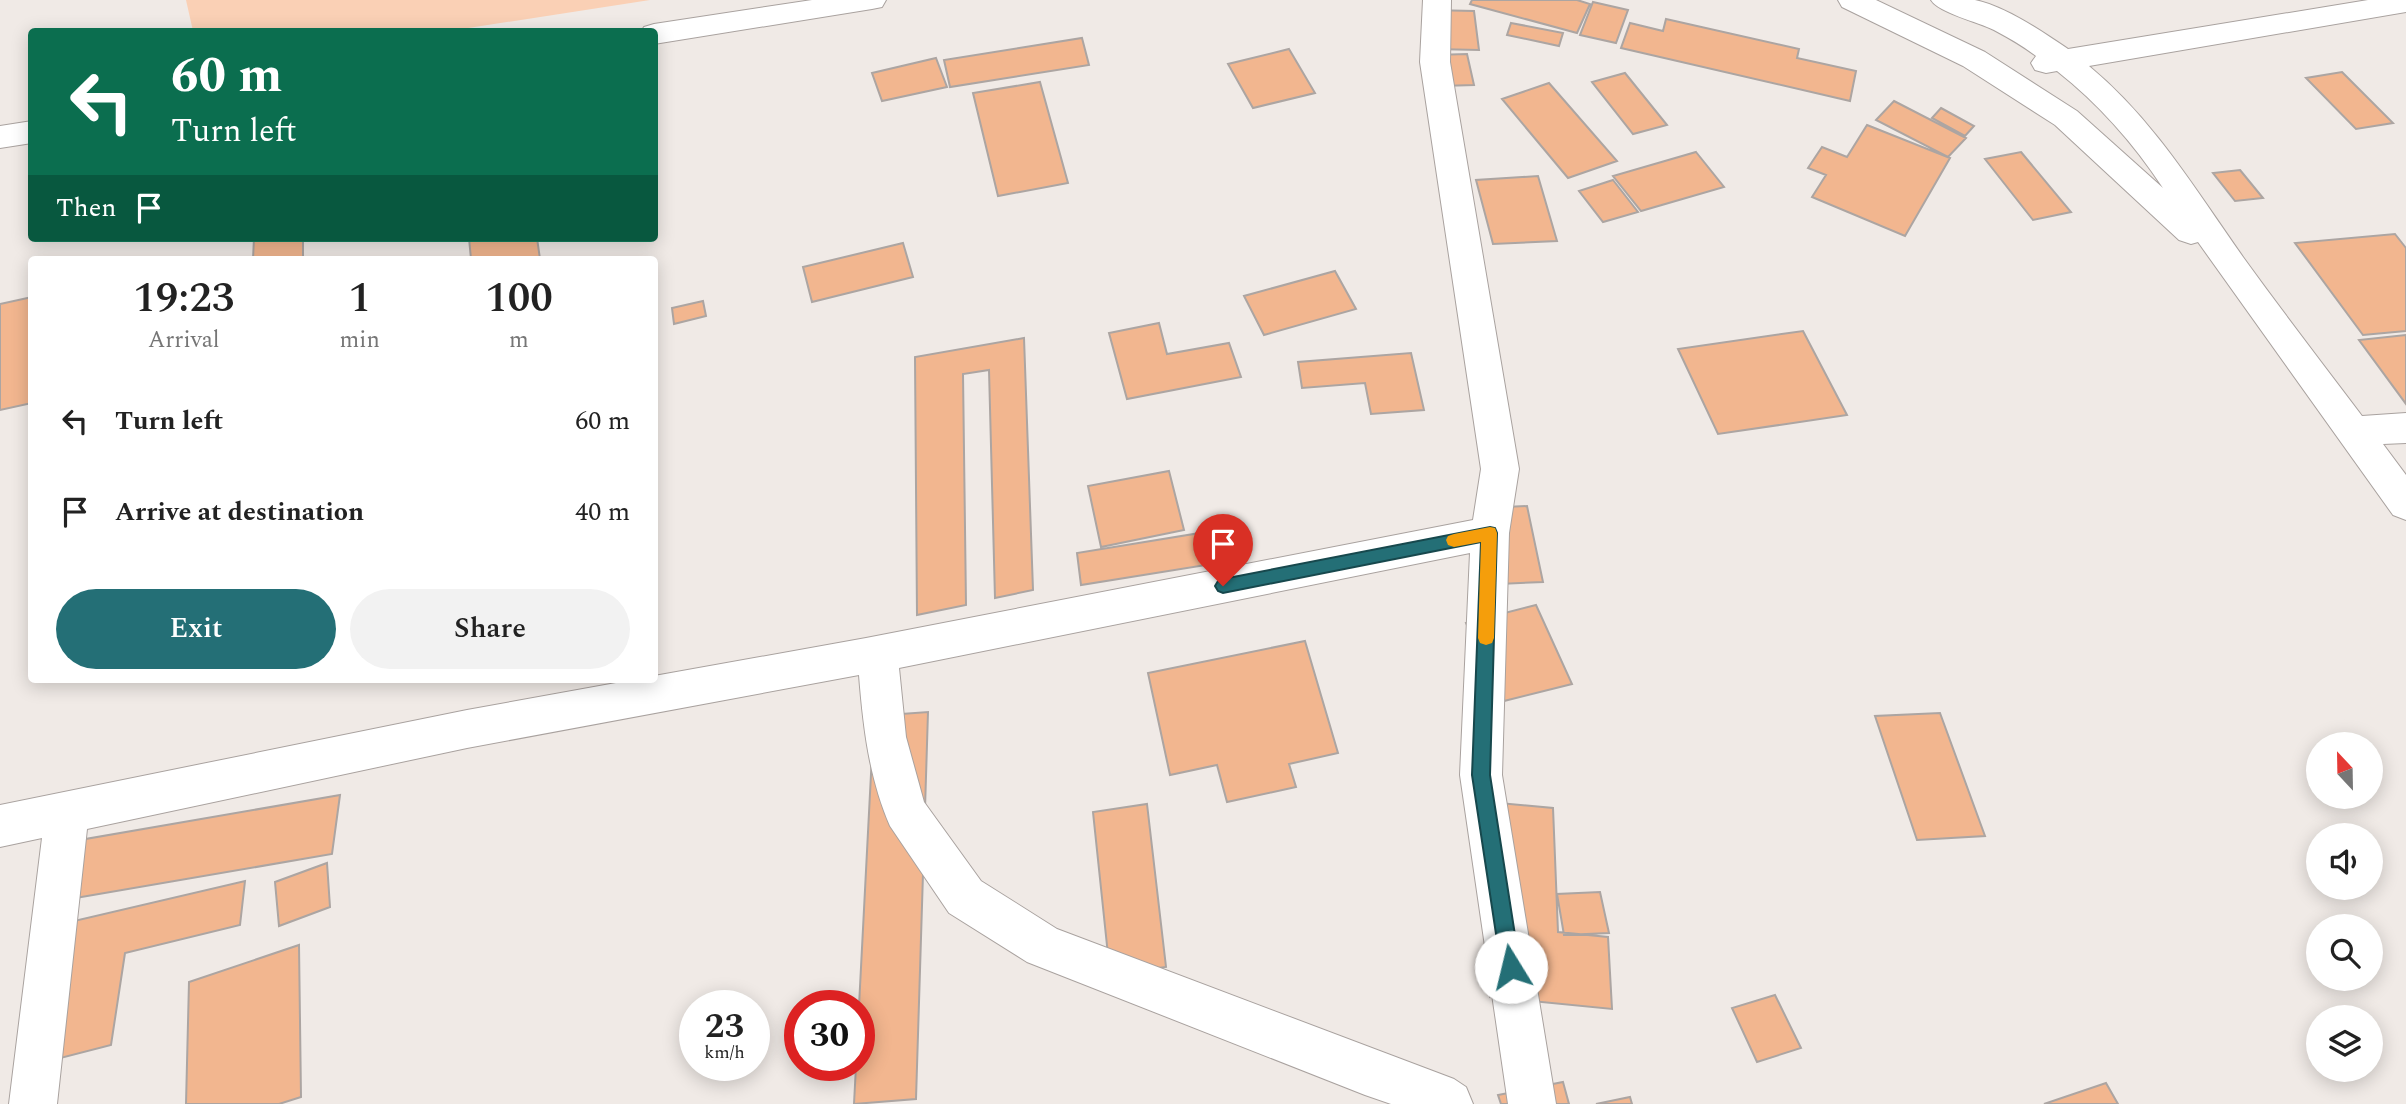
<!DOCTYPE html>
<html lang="en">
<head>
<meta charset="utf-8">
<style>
  :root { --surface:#fff; --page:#f2f2f2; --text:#222; --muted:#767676; --accent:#246f76 }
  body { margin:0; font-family:Spectral,serif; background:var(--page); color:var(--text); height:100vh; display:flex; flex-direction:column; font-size:26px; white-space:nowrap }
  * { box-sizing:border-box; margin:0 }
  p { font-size:23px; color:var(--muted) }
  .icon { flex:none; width:38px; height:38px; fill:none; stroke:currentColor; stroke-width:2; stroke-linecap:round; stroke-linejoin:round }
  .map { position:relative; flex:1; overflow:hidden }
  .drawer { position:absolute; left:28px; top:256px; width:630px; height:427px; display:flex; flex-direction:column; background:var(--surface); border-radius:7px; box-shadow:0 4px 18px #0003 }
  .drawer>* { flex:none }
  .guide { position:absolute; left:28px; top:28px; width:630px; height:214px; border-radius:7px; box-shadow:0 4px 18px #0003; background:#0b6e4f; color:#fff; overflow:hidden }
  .needle { width:46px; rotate:338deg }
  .tools { position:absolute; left:2306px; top:732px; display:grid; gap:14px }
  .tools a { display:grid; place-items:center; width:77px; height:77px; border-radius:50%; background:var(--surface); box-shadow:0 4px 18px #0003; font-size:35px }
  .speed { position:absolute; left:679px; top:990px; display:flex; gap:14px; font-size:35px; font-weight:700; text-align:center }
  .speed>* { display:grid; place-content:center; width:91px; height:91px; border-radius:50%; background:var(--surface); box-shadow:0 4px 18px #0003; line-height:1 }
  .speed small { font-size:18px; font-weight:400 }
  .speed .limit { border:10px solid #d22; background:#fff; color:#111 }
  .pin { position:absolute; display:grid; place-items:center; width:60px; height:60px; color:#fff; margin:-72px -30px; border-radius:50% 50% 50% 0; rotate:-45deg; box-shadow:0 0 7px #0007 }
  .pin .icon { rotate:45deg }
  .me { position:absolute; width:77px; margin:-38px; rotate:351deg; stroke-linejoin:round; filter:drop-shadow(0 0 5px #0008) }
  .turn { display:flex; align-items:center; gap:24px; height:147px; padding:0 28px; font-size:32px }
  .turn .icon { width:91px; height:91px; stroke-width:2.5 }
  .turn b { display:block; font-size:49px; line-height:60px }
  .then { display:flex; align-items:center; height:66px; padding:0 28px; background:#0003; gap:14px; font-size:26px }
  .eta { display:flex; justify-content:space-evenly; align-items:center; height:119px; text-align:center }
  .eta b { font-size:42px; font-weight:600; line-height:49px }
  .button { display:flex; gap:14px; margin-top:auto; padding:14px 28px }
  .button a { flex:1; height:80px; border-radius:42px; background:var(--accent); color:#fff; font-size:28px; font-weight:600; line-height:80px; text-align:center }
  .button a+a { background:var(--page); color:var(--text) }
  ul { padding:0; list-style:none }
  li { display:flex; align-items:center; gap:21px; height:91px; padding:0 28px }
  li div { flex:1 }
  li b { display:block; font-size:26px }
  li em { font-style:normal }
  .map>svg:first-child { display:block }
  .green { fill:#fad0b5 }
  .building { fill:#f2b68f; stroke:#aca5a2; stroke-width:2 }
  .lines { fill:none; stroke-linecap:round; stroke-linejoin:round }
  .minor-casing { stroke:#a9a29f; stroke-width:2 }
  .minor { fill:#fff; fill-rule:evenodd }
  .route { fill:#246f76; stroke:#17484d; stroke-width:2 }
  .slow { fill:#f59e0b }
</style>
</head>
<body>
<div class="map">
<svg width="2406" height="1104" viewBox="0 0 2406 1104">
  <rect width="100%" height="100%" fill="#f0eae6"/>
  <path class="green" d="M186,0H650L449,31H193Z"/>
  <path class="building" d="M1472,0H1577L1590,4L1577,33L1470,4Z
    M1593,2L1628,10L1616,43L1580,35Z
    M1430,10L1474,11L1479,50L1434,49Z
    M1666,19L1799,49L1797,58L1856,71L1850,101L1621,48L1630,23L1663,31Z
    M1511,23L1563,33L1559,46L1507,35Z
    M1082,38L1089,65L950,87L944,60Z
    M1289,49L1315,93L1253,108L1228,64Z
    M1467,54L1474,85L1441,86L1434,55Z
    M936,58L947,87L882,101L872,73Z
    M2342,72L2393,123L2356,129L2306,78Z
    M1625,73L1667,125L1633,134L1592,82Z
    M1040,82L1068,183L998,196L973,93Z
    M1549,83L1617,161L1568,178L1502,99Z
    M1894,101L1966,138L1948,157L1876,120Z
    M1941,108L1974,126L1965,136L1932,118Z
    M1867,125L1950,158L1905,236L1812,197L1826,175L1808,168L1822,147L1847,157Z
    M1696,152L1724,187L1641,211L1613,176Z
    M2021,152L2071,212L2033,220L1985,159Z
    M2240,170L2263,198L2235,201L2213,173Z
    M1538,176L1557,241L1493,244L1476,180Z
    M1613,180L1638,212L1603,222L1579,191Z
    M2395,234L2406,248V331L2363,335L2295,243Z
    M254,238H303V259H253Z
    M469,238H537L540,259H471Z
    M903,243L913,277L812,302L803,267Z
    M1335,271L1356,309L1264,335L1244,296Z
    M32,297V403L0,410V304Z
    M703,301L706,316L674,324L672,308Z
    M1159,323L1167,354L1229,343L1241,377L1127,399L1109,333Z
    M1803,331L1847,415L1718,434L1678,349Z
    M2406,335V404L2359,340Z
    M1024,338L1033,590L995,598L989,370L963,374L966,605L917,615L915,357Z
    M1411,353L1424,410L1371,414L1365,383L1302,388L1298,362Z
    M1169,471L1184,530L1101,547L1088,486Z
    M1527,506L1543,582L1499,584L1484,508Z
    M1200,533L1206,565L1081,585L1077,553Z
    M1536,605L1572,684L1500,702L1466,623Z
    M1305,641L1338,753L1289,764L1296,787L1227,802L1217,765L1170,775L1148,673Z
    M928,712L916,1099L854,1104L856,1066H859V1006L874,716Z
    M1940,713L1985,836L1917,840L1875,716Z
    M340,795L332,854L64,900L80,840Z
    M1488,802L1553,808L1558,932L1608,937L1612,1009L1490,997Z
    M1147,804L1166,967L1110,974L1093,812Z
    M327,863L330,907L279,926L275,882Z
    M245,881L240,925L125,953L111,1045L49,1061L74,921Z
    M1600,892L1609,933L1564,935L1557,894Z
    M299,945L301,1097L279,1104H186L189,982Z
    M1775,995L1801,1048L1757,1062L1732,1008Z
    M1563,1082L1569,1104H1501L1498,1095Z
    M2106,1083L2118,1104H2044Z
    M1630,1097L1632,1104H1596Z"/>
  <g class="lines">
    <g class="minor-casing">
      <path id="minor" d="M812,0H886L882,7L872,9L654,44V32H641L644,27L654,24Z
        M1423,0H1451L1450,62L1519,469L1509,533L1502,775L1556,1104H1508L1460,775L1470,553L899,668L906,737L924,802L981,881L1057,929L1454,1079L1466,1087L1473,1104H1391L1365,1095L1027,962L949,913L890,826C869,778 863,726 859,675L467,748L87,829L57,1104H9L42,838L0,847V805L467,710L638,679H654V676L866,638L1473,520L1481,469L1420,62Z
        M1838,0H1876L1985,52L2077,111L2163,188C2134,144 2099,104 2057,71L2046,73L2035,70L2031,63L2036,56C2023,46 2009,38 1994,30C1978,22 1939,13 1931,0C1945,0 1961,0 1975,0C2005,6 2043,32 2068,49L2368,0H2406V12L2089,66C2154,120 2195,189 2243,257C2282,311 2322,363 2362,416L2406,413V443L2383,444L2406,475V520L2393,515L2198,242L2191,244L2179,240L2055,125L1963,66L1842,7Z
        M32,121V143L0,148V126Z"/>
    </g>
    <use href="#minor" class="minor"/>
  </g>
  <path class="route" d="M1490,527L1495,528L1497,533L1490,775L1520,967L1517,973L1511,976L1504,973L1501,967L1472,775L1481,542L1223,593L1218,591L1215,586L1218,581L1223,579Z"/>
  <path class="slow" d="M1490,527L1495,528L1497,533L1494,638L1492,643L1486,645L1480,643L1478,638L1481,542L1454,547L1448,545L1446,540L1448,536L1454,534Z"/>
</svg>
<div class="tools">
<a><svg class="needle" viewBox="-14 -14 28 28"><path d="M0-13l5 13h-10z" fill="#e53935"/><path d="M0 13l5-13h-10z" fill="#767676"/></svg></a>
<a><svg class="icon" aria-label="sound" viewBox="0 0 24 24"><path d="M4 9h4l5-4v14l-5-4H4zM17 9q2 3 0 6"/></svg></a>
<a><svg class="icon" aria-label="search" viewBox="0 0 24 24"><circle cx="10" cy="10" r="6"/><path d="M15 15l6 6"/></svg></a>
<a><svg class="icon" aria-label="layers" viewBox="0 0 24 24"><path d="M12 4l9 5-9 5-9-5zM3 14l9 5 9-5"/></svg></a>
</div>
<div class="speed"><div>23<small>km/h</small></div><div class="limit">30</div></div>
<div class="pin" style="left:1223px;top:586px;background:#d93025"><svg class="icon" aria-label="arrive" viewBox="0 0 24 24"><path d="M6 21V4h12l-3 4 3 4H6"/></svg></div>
<svg class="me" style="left:1511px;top:967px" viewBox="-20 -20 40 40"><circle r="19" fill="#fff"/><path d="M0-13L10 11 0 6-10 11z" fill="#246f76"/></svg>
<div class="guide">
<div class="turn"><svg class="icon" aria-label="left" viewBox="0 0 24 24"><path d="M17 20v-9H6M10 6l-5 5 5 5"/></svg><div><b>60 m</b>Turn left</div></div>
<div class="then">Then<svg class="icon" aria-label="arrive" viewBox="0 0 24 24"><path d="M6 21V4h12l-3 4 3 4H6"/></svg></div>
</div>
<section class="drawer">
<div class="eta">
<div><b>19:23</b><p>Arrival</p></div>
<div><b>1</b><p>min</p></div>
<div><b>100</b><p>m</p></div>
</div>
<ul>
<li><svg class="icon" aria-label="left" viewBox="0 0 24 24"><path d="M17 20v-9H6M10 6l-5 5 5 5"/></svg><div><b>Turn left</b></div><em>60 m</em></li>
<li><svg class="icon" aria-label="arrive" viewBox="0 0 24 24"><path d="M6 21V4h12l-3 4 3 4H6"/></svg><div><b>Arrive at destination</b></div><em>40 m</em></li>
</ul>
<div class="button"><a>Exit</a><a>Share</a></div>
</section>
</div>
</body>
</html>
